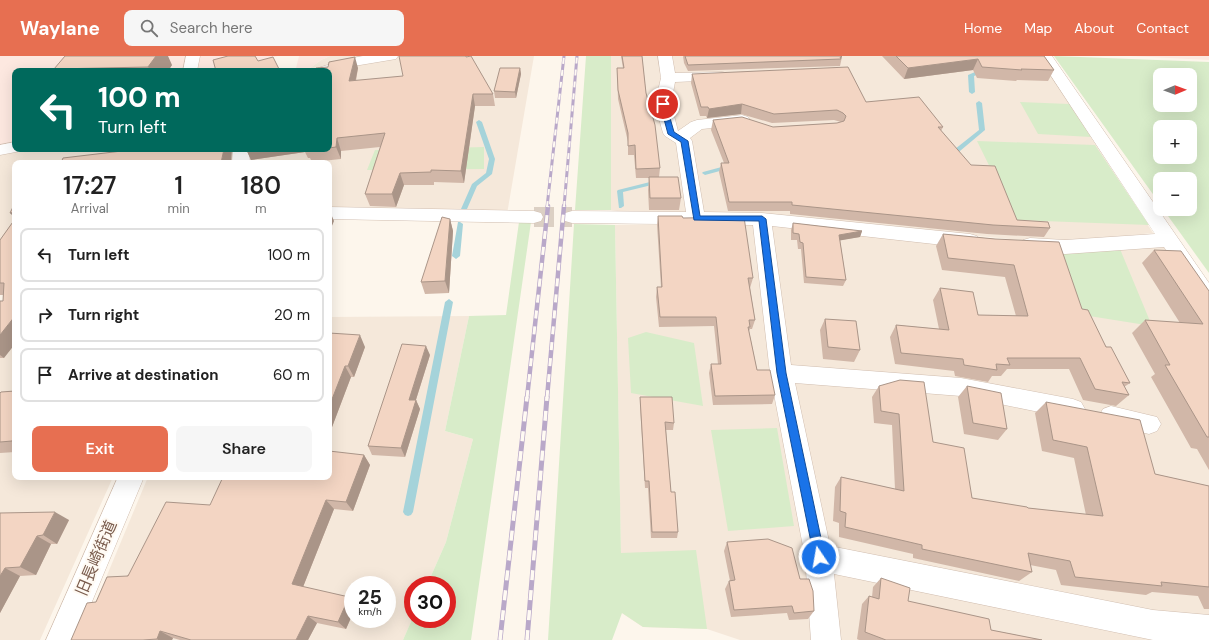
<!DOCTYPE html>
<html lang="en">
<head>
<meta charset="utf-8">
<style>
  :root { --surface:#fff; --page:#f6f6f6; --text:#222; --muted:#767676; --line:#e0e0e0; --accent:#e76f51 }
  body { margin:0; font-family:"DM Sans","Noto Sans JP",sans-serif; background:var(--page); color:var(--text); height:100vh; display:flex; flex-direction:column; font-size:15px; white-space:nowrap }
  * { box-sizing:border-box; margin:0 }
  p { font-size:13px; color:var(--muted) }
  .icon { flex:none; width:22px; height:22px; fill:none; stroke:currentColor; stroke-width:2; stroke-linecap:round; stroke-linejoin:round }
  .map { position:relative; flex:1; overflow:hidden }
  .side { position:absolute; left:12px; top:104px; width:320px; height:320px; display:flex; flex-direction:column; background:var(--surface); border-radius:8px; box-shadow:0 4px 16px #0002 }
  .side>* { flex:none }
  .top-card { position:absolute; left:12px; top:12px; width:320px; height:84px; border-radius:8px; box-shadow:0 4px 16px #0002; background:#00695c; color:#fff; overflow:hidden }
  .needle { width:26px; rotate:89deg }
  .controls { position:absolute; left:1153px; top:12px; display:grid; gap:8px }
  .controls a { display:grid; place-items:center; width:44px; height:44px; border-radius:8px; background:var(--surface); box-shadow:0 4px 16px #0002; font-size:20px }
  .speed { position:absolute; left:344px; top:520px; display:flex; gap:8px; font-size:20px; font-weight:700; text-align:center }
  .speed>* { display:grid; place-content:center; width:52px; height:52px; border-radius:50%; background:var(--surface); box-shadow:0 4px 16px #0002; line-height:1 }
  .speed small { font-size:10px; font-weight:400 }
  .speed .limit { border:6px solid #d22; background:#fff; color:#111 }
  .pin { position:absolute; display:grid; place-items:center; width:34px; height:34px; color:#fff; margin:-17px; border:2px solid #fff; border-radius:50%; box-shadow:0 1px 4px #0007 }
  .me { position:absolute; width:44px; margin:-22px; rotate:348deg; stroke-linejoin:round; filter:drop-shadow(0 0 3px #0008) }
  .turn { display:flex; align-items:center; gap:14px; height:84px; padding:0 20px; font-size:18px }
  .turn .icon { width:52px; height:52px; stroke-width:2.5 }
  .turn b { display:block; font-size:28px; line-height:34px }
  .eta { display:flex; justify-content:space-evenly; align-items:center; height:68px; text-align:center }
  .eta b { font-size:24px; font-weight:600; line-height:28px }
  .cta { display:flex; gap:8px; margin-top:auto; padding:8px 20px }
  .cta a { flex:1; height:46px; border-radius:8px; background:var(--accent); color:#fff; font-size:16px; font-weight:600; line-height:46px; text-align:center }
  .cta a+a { background:var(--page); color:var(--text) }
  ul { padding:0; list-style:none }
  li { display:flex; align-items:center; gap:12px; height:54px; margin:0 8px 6px; padding:0 12px; border:2px solid var(--line); border-radius:8px }
  li div { flex:1 }
  li b { display:block; font-size:15px }
  li em { font-style:normal }
  header { display:flex; align-items:center; gap:24px; box-sizing:border-box; height:56px; padding:0 20px; background:var(--accent); color:#fff }
  header strong { font-size:19px }
  nav { display:flex; gap:22px; margin-inline-start:auto; font-size:14px }
  .search { width:280px; height:36px; background:var(--page); display:flex; align-items:center; gap:10px; box-sizing:border-box; padding:0 14px; border-radius:8px; color:var(--muted); font-size:15px }
  .map>svg:first-child { display:block }
  .residential { fill:#f5e8da; fill-rule:evenodd }
  .commercial { fill:#fde8e0 }
  .green { fill:#d8ecc9; fill-rule:evenodd }
  .lines { fill:none; stroke-linecap:round; stroke-linejoin:round }
  .stream { fill:#a5d3da; fill-rule:evenodd }
  .street-tunnel { stroke:#dcd0c4; stroke-width:20; stroke-dasharray:20 10; stroke-linecap:butt }
  .street-casing { stroke:#d1beb0; stroke-width:1 }
  .street { fill:#fff; fill-rule:evenodd }
  .rail-far2-casing { stroke:#b9a8c9; stroke-width:3 }
  .rail-far1-casing { stroke:#b9a8c9; stroke-width:4.5 }
  .rail-casing { stroke:#b9a8c9; stroke-width:5 }
  .rail-far2 { stroke:#fffaf3; stroke-width:2; stroke-dasharray:6; stroke-linecap:butt }
  .rail-far1 { stroke:#fffaf3; stroke-width:3; stroke-dasharray:8; stroke-linecap:butt }
  .rail { stroke:#fffaf3; stroke-width:3.5; stroke-dasharray:10; stroke-linecap:butt }
  .wall { fill:#d1b7a8 }
  .shaded-wall { fill:#aa9588 }
  .building { fill:#f3d5c3; stroke:#aa9588 }
  .route { fill:#1a73e8; stroke:#114b97 }
  .labels { text-anchor:middle; dominant-baseline:central; stroke-width:4; stroke-linejoin:round; paint-order:stroke }
  .near-street-label { font-size:16px; fill:#7a5c4d; stroke:#fffaf3 }
</style>
</head>
<body>
<header>
<strong>Waylane</strong>
<div class="search"><svg class="icon" aria-label="search" viewBox="0 0 24 24"><circle cx="10" cy="10" r="6"/><path d="M15 15l6 6"/></svg>Search here</div>
<nav><a>Home</a><a>Map</a><a>About</a><a>Contact</a></nav>
</header>
<div class="map">
<svg width="1209" height="584" viewBox="0 0 1209 584">
  <rect width="100%" height="100%" fill="#fdf6ec"/>
  <path class="residential" d="M330,0H534L506,164L329,160V107H246L245,93H329V15H306L321,4Z
    M611,0H1038L1153,177L1053,187L754,159L629,157L611,154Z
    M28,93H234V107H15V237L0,238V97Z
    M615,169H776L1056,197L1162,187L1209,257V584H740L707,573L643,571L622,557Z
    M15,257V421H113L40,584H0V258Z
    M469,260L445,375L473,383L446,486L427,529H413V561L403,584H80L148,421H329V261ZM353,529H387V563H353Z"/>
  <path class="commercial" d="M0,0H278L213,15H15V87L0,90Z
    M299,0H330L321,4L306,15H299L296,12Z
    M1130,0H1209V4Z"/>
  <path class="green" d="M586,0H611V154H575Z
    M1054,0L1209,6V217L1163,153H1190V123H1160V148ZM1160,19H1190V49H1160ZM1160,71H1190V101H1160Z
    M1020,46L1069,48L1091,81L1038,78Z
    M977,85L1095,89L1149,169L1016,164Z
    M484,91V113L367,114L375,94Z
    M519,166H531L471,584H403L413,561V563H447V529H427L446,486L473,383L445,375L469,260L506,259Z
    M574,168L615,169L621,497L696,494L707,573L643,571L622,557L612,584H548Z
    M1120,193L1152,270L1083,259L1056,197Z
    M646,276L694,287L703,350L631,337L628,282Z
    M777,372L794,470L728,475L711,374Z"/>
  <g class="lines">
    <path class="stream" d="M969,0H975L989,14L974,20L975,36L972,38L969,36L968,19L982,13Z
      M979,45L982,47L985,74L954,100H947V98L950,97L979,74L976,47Z
      M479,64L482,66L495,103L492,118L477,130L467,153L464,155L461,153L472,128L486,117L489,103L476,66Z
      M729,109L731,110V112L705,119L702,117L703,116Z
      M658,124L660,125V127L623,136L624,150L621,152H619L617,135L618,134Z
      M458,166H460L463,168L460,200L456,203L452,200Z
      M449,243L453,246L413,456L411,459L408,460L405,459L403,456L445,246Z"/>
    <path class="street-tunnel" d="M534,161H572"/>
    <g class="street-casing">
      <path id="street" d="M186,0H200L197,15H183Z
        M363,0H398L396,3L354,10L329,18V15H316L318,12L347,3Z
        M658,0H672L675,17L722,16L727,17L729,20L727,23L722,24L675,26L671,48L678,75L691,66L697,64L742,59L748,61L750,64L748,67L742,69L702,73L690,82L692,85L704,156L762,157L970,178L977,180L980,185L977,190L970,192L772,170L791,309L961,322L1073,343L1081,346L1085,353L1081,360L1073,363L961,340L795,327L830,490L1153,554L1209,559V584H1153L834,518L841,584H811L805,501L770,317L753,169L572,167L565,165L563,161L565,157L572,155L686,156L676,87L665,80L663,77L655,48L661,22Z
        M1038,0H1052L1209,227V251L1202,248L1164,191L1065,198L1030,196L1023,194L1020,189L1023,184L1030,182L1065,184L1155,178Z
        M15,86V93H22L21,95L0,99V89Z
        M233,93H249L250,107H232Z
        M329,151L534,155L541,157L543,161L541,165L534,167L329,163Z
        M1111,350L1157,361L1161,368L1157,375L1149,378L1103,367L1099,360L1103,353Z
        M118,421H144L76,584H46Z"/>
    </g>
    <use href="#street" class="street"/>
    <g class="rail-far2-casing">
      <path id="rail-far2" d="M547,151L564,0
        M564,151L577,0"/>
    </g>
    <g class="rail-far1-casing">
      <path id="rail-far1" d="M527,342L548,150
        M547,342L564,150"/>
    </g>
    <g class="rail-casing">
      <path id="rail" d="M500,584L527,341
        M527,584L547,341"/>
    </g>
    <use href="#rail-far2" class="rail-far2"/>
    <use href="#rail-far1" class="rail-far1"/>
    <use href="#rail" class="rail"/>
  </g>
  <path class="wall" d="M621,0H642L646,37L660,112L659,121L681,142L679,154H649L648,134L649,122H636L634,99H628V86L618,43L617,12H623Z
    M683,0H841L842,1L840,10L688,15L684,7Z
    M882,0H1044L1054,14L1048,25L1017,24L1016,25L977,22L973,14L904,23Z
    M172,9L168,15H55L54,13Z
    M358,12L356,25L493,38L495,50H475L464,127L434,126V129H404L396,151L370,150L365,138L380,91L341,95V103L312,106L310,102H308L305,96L251,104L246,93H329V15Z
    M520,12L521,18L516,42H495L494,35Z
    M692,18L866,46L943,71L941,75L1017,164L1050,172L1044,181L987,178L790,158V155H728L719,116L721,107H724L711,74L713,64L773,71L837,67L841,66L834,64L772,67L741,58L707,62L706,60H700L691,27Z
    M658,160L683,162L753,222L750,232L755,264L752,273H750L749,275L757,314L775,339L772,348L713,349L709,317L711,308H718L714,270L659,271L656,241L657,231H661L657,169Z
    M15,163L4,302H0V245H3V239H0V184Z
    M450,163L453,175L449,237L425,238L421,226Z
    M793,167L862,175L860,181L840,184L846,224L843,230L804,227L801,193H798L797,184H791V174Z
    M943,178L995,183L1082,253L1130,327L1124,331L1129,339L1116,350L1083,344L1069,313H1007L1001,320H992L988,326L955,320L954,315L895,308L890,281L896,269L939,273L933,244L940,232L978,259L1016,260L1005,221L942,214L936,190Z
    M1154,194L1209,235V414L1197,393L1191,392L1151,321L1155,318L1132,277L1145,264L1180,267L1142,207Z
    M825,263L860,294L854,306L823,303L820,274Z
    M329,277L365,291L354,321H351L329,379Z
    M430,299L416,344L420,353L405,401L372,399L368,390Z
    M879,330L933,386L972,442L1028,452L1086,459L1074,402L1042,395L1035,357L1046,346L1155,418L1209,430V553H1204L1198,540L1152,536L1146,539L1061,529L1056,514L1030,509L1032,516L1019,525L913,502V498L839,481V467L833,465L835,431L841,421L895,433L892,369L874,367L872,341Z
    M967,330L1007,373L998,384L964,378L958,341Z
    M15,335V396L0,397V337Z
    M640,341L674,367L673,374H666L671,436L678,476L677,482H651L648,432H645L640,349Z
    M364,399L370,409L353,455L334,453L303,531L353,545V557L346,573L317,567L308,584H180L173,582L172,584H71L96,546L210,449Z
    M0,457L69,464L57,488H51L36,519L20,520L0,557Z
    M727,486L800,523L814,555L808,563L789,564L787,557L731,561L725,533L729,525H730L724,495Z
    M881,522L908,545L991,574L1042,584H859L857,583L862,548L869,540L872,541L873,531Z"/>
  <path class="shaded-wall" d="M146,0H168L172,9L168,15H150L148,11Z
    M355,1L358,12L353,37L349,25Z
    M978,3L973,14L904,23L908,12Z
    M520,12L521,18L516,42L515,36Z
    M473,38L475,50L464,127L461,115Z
    M742,48L741,58L707,62L709,53Z
    M337,82L341,95V103L336,91Z
    M224,93H232L231,107H221Z
    M246,93H304L305,96L251,104Z
    M400,117L404,129L396,151L392,138Z
    M329,153L334,165L329,177Z
    M15,156V162L10,157Z
    M450,163L453,175L449,237L445,225Z
    M862,175L860,181L837,185L839,179Z
    M15,260V288L4,302L0,299V279Z
    M360,279L365,291L354,321L348,310Z
    M426,290L430,299L413,353L409,344Z
    M345,310L351,321L329,379V351Z
    M416,344L420,353L405,401L401,392Z
    M15,380V388L12,385Z
    M364,399L370,409L353,455L346,446Z
    M326,444L334,453L301,536L292,528Z
    M55,456L69,464L57,488L43,479Z
    M37,480L51,488L36,519L20,511Z
    M5,512L20,520L0,557V520Z
    M349,541L353,545V557L346,573L338,566Z
    M308,560L317,567L308,584H296Z
    M160,575L173,582L172,584H158L157,583Z"/>
  <path class="building" d="M65,0H156L148,11L54,13Z
    M228,0H255L258,5L273,1L280,15H216L213,4Z
    M399,0H466V1L471,0L493,38H473L461,115L431,114V116L400,117L392,138H365L385,77L337,82L336,91L329,92V15H315L316,12L328,11L329,6L355,1L349,25L403,20Z
    M622,0H642L646,37L655,69L660,112L636,113L635,89L628,90V77L618,34L617,12H624Z
    M685,0H841L842,1H840L841,3L688,9Z
    M896,0H1044L1054,14L1021,13L1022,14L982,11L978,3L908,12Z
    M848,11L866,46L919,41L943,71H938L971,109L995,110L1017,164L1048,166L1050,172L993,169L792,149V146H729L721,107H729L713,64L742,61L773,71L837,67L844,65L846,60L843,57L837,54L774,58L742,48L709,53L708,51H701L692,18Z
    M500,12H520L515,36L494,35Z
    M123,93H224L221,107H61L63,102L122,95Z
    M307,93H318L307,94Z
    M649,121H678L681,142H650Z
    M15,147V156L10,157Z
    M658,160H682L683,162L744,161L753,222H748L755,264H749L750,271H748L757,314H770L775,339L715,340L711,308H721L716,261H660L657,231H662Z
    M442,161L450,163L445,225L421,226Z
    M15,163V260L0,279V245H3L4,227H0V184Z
    M793,167L862,175L839,179L846,224L806,221L803,187L800,186L799,178L793,177Z
    M943,178L995,183L1059,186L1082,253L1088,254L1106,291H1111L1130,327L1122,326L1129,339L1095,333L1080,302H1007L1010,309L996,308L997,314L964,309L963,303L901,297L896,269L949,274L940,232L973,236L978,259L1028,260L1014,209L948,202Z
    M1154,194L1181,195L1209,235V381H1207L1165,309H1170L1145,264L1203,268Z
    M825,263L856,265L860,294L828,291Z
    M329,277L360,279L348,310H345L329,351Z
    M402,288L426,290L409,344H416L401,392L368,390Z
    M900,324L924,326L933,386L964,392L972,442L1027,451L1028,452L1103,460L1087,391L1053,384L1046,346L1140,364L1155,418L1209,430V531L1161,526L1162,530L1075,521L1070,505L1028,497L1032,516L922,493V489L845,471L846,457L840,455L841,421L904,435L899,358L881,355L879,330Z
    M967,330L1001,337L1007,373L973,367Z
    M15,335V380L12,385L0,386V337L1,336Z
    M640,341H672L674,367L665,366L671,436H675L678,476H652L649,425H645Z
    M329,395L364,399L346,446L326,444L292,528L349,541L338,566L308,560L296,584H191L160,575L157,583L143,584H71L87,547L96,546L107,521L128,520L166,446L210,449L223,421H329Z
    M55,456L43,479L37,480L20,511L5,512L0,520V457Z
    M768,483L792,492L800,523H809L813,535L814,555L794,557L792,550L734,554L729,525L735,524L727,486Z
    M881,522L910,532L908,545L989,563L991,574L1042,584H886L865,576L869,540L879,543Z"/>
  <path class="route" d="M661,46L666,48L674,76L688,85L700,160H762L766,163L786,317L825,501L823,505L819,506L815,505L814,501L777,317L759,165L694,164L681,86L668,78L660,48Z"/>
  <g class="labels">
    <g class="near-street-label">
      <text transform="translate(96 502) rotate(-67)">旧長崎街道</text>
    </g>
  </g>
</svg>
<div class="controls">
<a><svg class="needle" viewBox="-14 -14 28 28"><path d="M0-13l5 13h-10z" fill="#e53935"/><path d="M0 13l5-13h-10z" fill="#767676"/></svg></a>
<a>+</a>
<a>−</a>
</div>
<div class="speed"><div>25<small>km/h</small></div><div class="limit">30</div></div>
<div class="pin" style="left:663px;top:48px;background:#d93025"><svg class="icon" aria-label="arrive" viewBox="0 0 24 24"><path d="M6 21V4h12l-3 4 3 4H6"/></svg></div>
<svg class="me" style="left:819px;top:501px" viewBox="-20 -20 40 40"><circle r="17" fill="#1a73e8" stroke="#fff" stroke-width="3"/><path d="M0-11L8 9 0 5-8 9z" fill="#fff"/></svg>
<div class="top-card">
<div class="turn"><svg class="icon" aria-label="left" viewBox="0 0 24 24"><path d="M17 20v-9H6M10 6l-5 5 5 5"/></svg><div><b>100 m</b>Turn left</div></div>
</div>
<section class="side">
<div class="eta">
<div><b>17:27</b><p>Arrival</p></div>
<div><b>1</b><p>min</p></div>
<div><b>180</b><p>m</p></div>
</div>
<ul>
<li><svg class="icon" aria-label="left" viewBox="0 0 24 24"><path d="M17 20v-9H6M10 6l-5 5 5 5"/></svg><div><b>Turn left</b></div><em>100 m</em></li>
<li><svg class="icon" aria-label="right" viewBox="0 0 24 24"><path d="M7 20v-9h11M14 6l5 5-5 5"/></svg><div><b>Turn right</b></div><em>20 m</em></li>
<li><svg class="icon" aria-label="arrive" viewBox="0 0 24 24"><path d="M6 21V4h12l-3 4 3 4H6"/></svg><div><b>Arrive at destination</b></div><em>60 m</em></li>
</ul>
<div class="cta"><a>Exit</a><a>Share</a></div>
</section>
</div>
</body>
</html>
